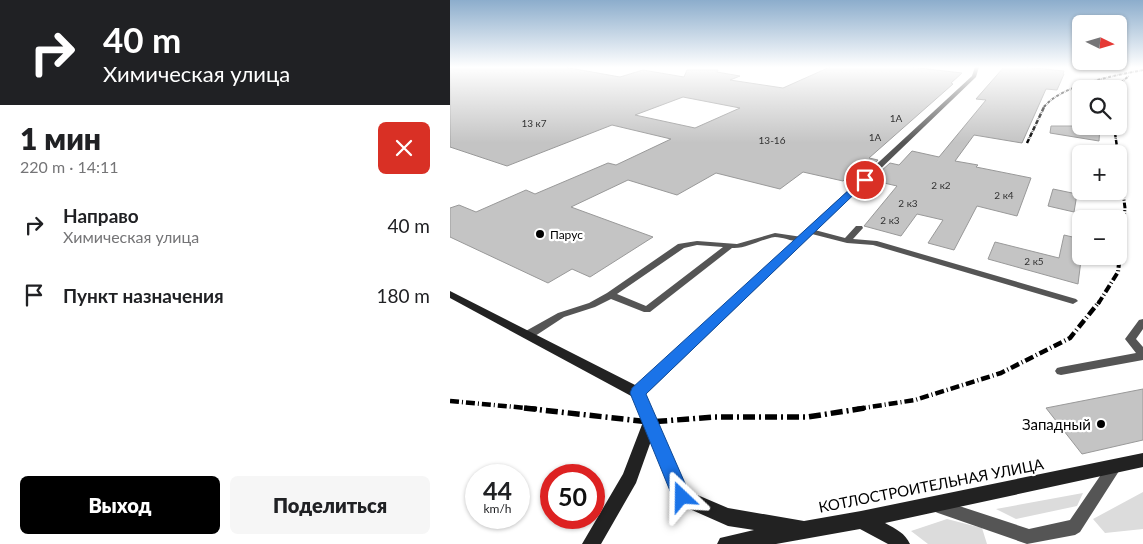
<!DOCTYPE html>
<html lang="ru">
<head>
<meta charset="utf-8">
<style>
  :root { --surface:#fff; --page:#f6f6f6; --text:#202124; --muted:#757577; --accent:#000 }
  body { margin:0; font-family:Lato,sans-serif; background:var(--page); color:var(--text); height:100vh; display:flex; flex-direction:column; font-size:19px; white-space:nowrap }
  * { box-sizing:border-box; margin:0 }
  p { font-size:16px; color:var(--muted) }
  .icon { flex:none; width:28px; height:28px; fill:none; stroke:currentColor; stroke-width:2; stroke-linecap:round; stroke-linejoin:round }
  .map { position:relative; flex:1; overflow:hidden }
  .panel { display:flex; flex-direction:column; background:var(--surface); width:450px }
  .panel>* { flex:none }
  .hud { background:#202124; color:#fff; overflow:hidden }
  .needle { width:32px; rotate:95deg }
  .buttons { position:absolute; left:622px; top:15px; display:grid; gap:10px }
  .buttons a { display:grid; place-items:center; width:55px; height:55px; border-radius:8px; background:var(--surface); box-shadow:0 1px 4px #0004; font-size:25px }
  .speed { position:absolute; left:15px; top:464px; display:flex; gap:10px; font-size:25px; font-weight:700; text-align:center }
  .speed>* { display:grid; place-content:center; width:65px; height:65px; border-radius:50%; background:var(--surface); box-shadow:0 1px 4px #0004; line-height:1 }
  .speed small { font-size:12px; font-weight:400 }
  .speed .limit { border:8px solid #d22; background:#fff; color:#111 }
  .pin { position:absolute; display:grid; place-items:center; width:42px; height:42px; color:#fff; margin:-21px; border:2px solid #fff; border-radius:50%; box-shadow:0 1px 5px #0007 }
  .me { position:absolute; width:55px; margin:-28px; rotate:337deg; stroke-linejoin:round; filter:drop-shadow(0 0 4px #0008) }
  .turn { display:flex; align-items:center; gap:18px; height:105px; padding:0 20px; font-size:22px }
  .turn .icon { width:65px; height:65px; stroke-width:2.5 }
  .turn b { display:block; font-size:35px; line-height:42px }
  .round { display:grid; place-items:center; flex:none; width:52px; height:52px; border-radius:8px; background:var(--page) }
  .head { display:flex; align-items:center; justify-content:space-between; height:85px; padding:0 20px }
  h1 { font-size:30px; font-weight:800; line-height:38px }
  .cta { display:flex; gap:10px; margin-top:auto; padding:10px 20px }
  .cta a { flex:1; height:58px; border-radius:8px; background:var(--accent); color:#fff; font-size:20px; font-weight:800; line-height:58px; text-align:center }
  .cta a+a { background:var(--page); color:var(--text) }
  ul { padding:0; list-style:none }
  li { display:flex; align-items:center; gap:15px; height:70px; padding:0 20px }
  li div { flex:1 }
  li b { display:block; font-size:19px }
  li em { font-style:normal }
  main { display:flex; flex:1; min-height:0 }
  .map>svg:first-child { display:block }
  .green { fill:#dcdcdc }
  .building { fill:#c4c4c4; stroke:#999; fill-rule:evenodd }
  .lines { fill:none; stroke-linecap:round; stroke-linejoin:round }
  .service { fill:#555; fill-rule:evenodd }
  .tertiary { fill:#555; fill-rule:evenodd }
  .secondary { fill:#222; fill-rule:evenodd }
  .rail-far5 { stroke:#000; stroke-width:2; stroke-dasharray:3 1 0.5 1; stroke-linecap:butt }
  .rail-far4 { stroke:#000; stroke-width:2.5; stroke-dasharray:4.5 1 0.5 1; stroke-linecap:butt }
  .rail-far3 { stroke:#000; stroke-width:3; stroke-dasharray:5.5 2 1 2; stroke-linecap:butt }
  .rail-far2 { stroke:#000; stroke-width:4; stroke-dasharray:8 2.5 1 2.5; stroke-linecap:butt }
  .rail-far1 { stroke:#000; stroke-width:4.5; stroke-dasharray:9 3 1 3; stroke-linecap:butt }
  .rail { stroke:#000; stroke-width:5.5; stroke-dasharray:12 4 2 4; stroke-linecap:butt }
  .route { fill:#1a73e8; stroke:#114b97 }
  .poi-dot { fill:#000; stroke:#fff; stroke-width:2 }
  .labels { text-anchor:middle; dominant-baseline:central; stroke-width:4.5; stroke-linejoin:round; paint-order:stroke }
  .number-label { font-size:10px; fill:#313131 }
  .poi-label { font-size:12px; fill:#000; stroke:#fff; text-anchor:start }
  .near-poi-label { font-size:15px; fill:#000; stroke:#fff; text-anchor:end }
  .near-street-label { font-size:15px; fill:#000; stroke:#fff }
</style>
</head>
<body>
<main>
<section class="panel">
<div class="hud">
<div class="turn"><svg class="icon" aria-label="right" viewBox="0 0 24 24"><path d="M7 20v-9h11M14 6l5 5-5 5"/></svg><div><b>40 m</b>Химическая улица</div></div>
</div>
<div class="head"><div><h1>1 мин</h1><p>220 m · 14:11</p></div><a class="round" style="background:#d93025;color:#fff"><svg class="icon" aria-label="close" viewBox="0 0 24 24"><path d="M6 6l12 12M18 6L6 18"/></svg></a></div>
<ul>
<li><svg class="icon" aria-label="right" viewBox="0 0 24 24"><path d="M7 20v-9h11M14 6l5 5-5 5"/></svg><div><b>Направо</b><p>Химическая улица</p></div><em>40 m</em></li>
<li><svg class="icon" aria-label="arrive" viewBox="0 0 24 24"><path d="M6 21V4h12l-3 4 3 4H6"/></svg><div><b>Пункт назначения</b></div><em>180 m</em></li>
</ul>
<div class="cta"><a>Выход</a><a>Поделиться</a></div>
</section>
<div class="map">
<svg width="693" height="544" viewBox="0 0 693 544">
  <rect width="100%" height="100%" fill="#fff"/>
  <path class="green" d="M693,492V529L655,533L643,519Z
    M633,493L627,506L566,519L546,509Z
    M497,519L532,528L537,544H478L461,531Z"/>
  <path class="building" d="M0,67H114L170,77L193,70L234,77L237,70H268L267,72L290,76L280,80L333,88L380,67H460L512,73L501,83L503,84L419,158L428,160L409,178L400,175L393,181L353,172L330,189L266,173L227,195L178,180L121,207L203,237L140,277L122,269L98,283L0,237V208L9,205L26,212L76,190L85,194L158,163L166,165L221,139L162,125L57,166L0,147ZM233,97L290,108L245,128L185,115Z
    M554,67H575L614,71L613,74H614L607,90L596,89L572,143L524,135L505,161L528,165L526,167L581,178L567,216L527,206L504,250L478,243L493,220L467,214L451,236L414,226L447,186L421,180L440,163L449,165L462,151L489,157L536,100L526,99Z
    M601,126H650L649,141L600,133Z
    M603,189L627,194L624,212L598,206Z
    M614,235L631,239V260L628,284L538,259L545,242L609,258Z
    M693,389V440L632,454L596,408Z"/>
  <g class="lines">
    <path class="service" d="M406,226H412L413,228L403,239L427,241L626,299L628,301L623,304L423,245L397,243L358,233L357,231L361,229L395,238Z
      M325,233L352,237L356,239C348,245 335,237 325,237C311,239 297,249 282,248L200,312H194L161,299L145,307L114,317L82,338H74L73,335L74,332L108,313L139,303L157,293L228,244L247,241L287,244ZM247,245L273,247L196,306L167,294L234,248Z
      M693,319V329L686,339L693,347V360L611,375L607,374L605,371L607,368L611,367L686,353L675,339L689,320Z
      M664,461L669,463L671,467L669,471L630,532L625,535L577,544L488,513L483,511L481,506L483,501L488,499L579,529L620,520L659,463Z"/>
    <path class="tertiary" d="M525,67H529L526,77L193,397L188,398L183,397L181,393L183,389L522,76Z"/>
    <path class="secondary" d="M0,291L193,389L238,491L278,508L354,521L411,511L693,453V467L435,523C446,529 455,533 460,544H438L410,529L326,544H267L270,538L304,530L278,526L226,503L201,441L186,483L151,544H132L173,474L193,422L183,397L0,298Z"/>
    <path class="rail-far5" d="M662,89L679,76
      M594,107C611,85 667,75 693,70"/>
    <path class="rail-far4" d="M664,126L668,154
      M577,143L595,105"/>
    <path class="rail-far3" d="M669,161L675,208L674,221"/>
    <path class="rail-far2" d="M648,304L668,272L674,220"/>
    <path class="rail-far1" d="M0,401L87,409
      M407,409L465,400L551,373L620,338L649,302"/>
    <path class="rail" d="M74,408L200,422L264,417H358L415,408"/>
  </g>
  <linearGradient id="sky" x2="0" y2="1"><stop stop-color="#8cadcc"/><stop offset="0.47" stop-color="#fff"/><stop offset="1" stop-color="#fff" stop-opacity="0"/></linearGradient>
  <rect width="693" height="143" fill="url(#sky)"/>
  <path class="route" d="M412,178L419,180L196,394L241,497L238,503L232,506L225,503L180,393L182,388Z"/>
  <g class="poi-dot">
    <circle cx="90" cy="234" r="5"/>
    <circle cx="651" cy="424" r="5"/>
  </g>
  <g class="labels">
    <g class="number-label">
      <text x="446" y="118">1А</text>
      <text x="84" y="123">13 к7</text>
      <text x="425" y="137">1А</text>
      <text x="322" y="140">13-16</text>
      <text x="491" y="185">2 к2</text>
      <text x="554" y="195">2 к4</text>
      <text x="458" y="203">2 к3</text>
      <text x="440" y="220">2 к3</text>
      <text x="584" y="261">2 к5</text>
    </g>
    <g class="poi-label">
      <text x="100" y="234">Парус</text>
    </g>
    <g class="near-poi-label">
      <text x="641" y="424">Западный</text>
    </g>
    <g class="near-street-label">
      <text transform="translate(481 485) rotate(-11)">КОТЛОСТРОИТЕЛЬНАЯ УЛИЦА</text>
    </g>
  </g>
</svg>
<div class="buttons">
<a><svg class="needle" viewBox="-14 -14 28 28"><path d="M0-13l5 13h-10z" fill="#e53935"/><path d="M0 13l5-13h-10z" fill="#757577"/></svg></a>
<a><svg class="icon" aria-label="search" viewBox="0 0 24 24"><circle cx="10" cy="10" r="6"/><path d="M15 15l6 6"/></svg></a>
<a>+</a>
<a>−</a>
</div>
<div class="speed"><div>44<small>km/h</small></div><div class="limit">50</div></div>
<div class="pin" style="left:415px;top:180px;background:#d93025"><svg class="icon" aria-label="arrive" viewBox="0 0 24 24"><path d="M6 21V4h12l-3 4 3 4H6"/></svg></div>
<svg class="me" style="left:232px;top:497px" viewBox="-20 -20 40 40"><path d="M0-17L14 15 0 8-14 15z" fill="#1a73e8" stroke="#fff" stroke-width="4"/></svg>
</div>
</main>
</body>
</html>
